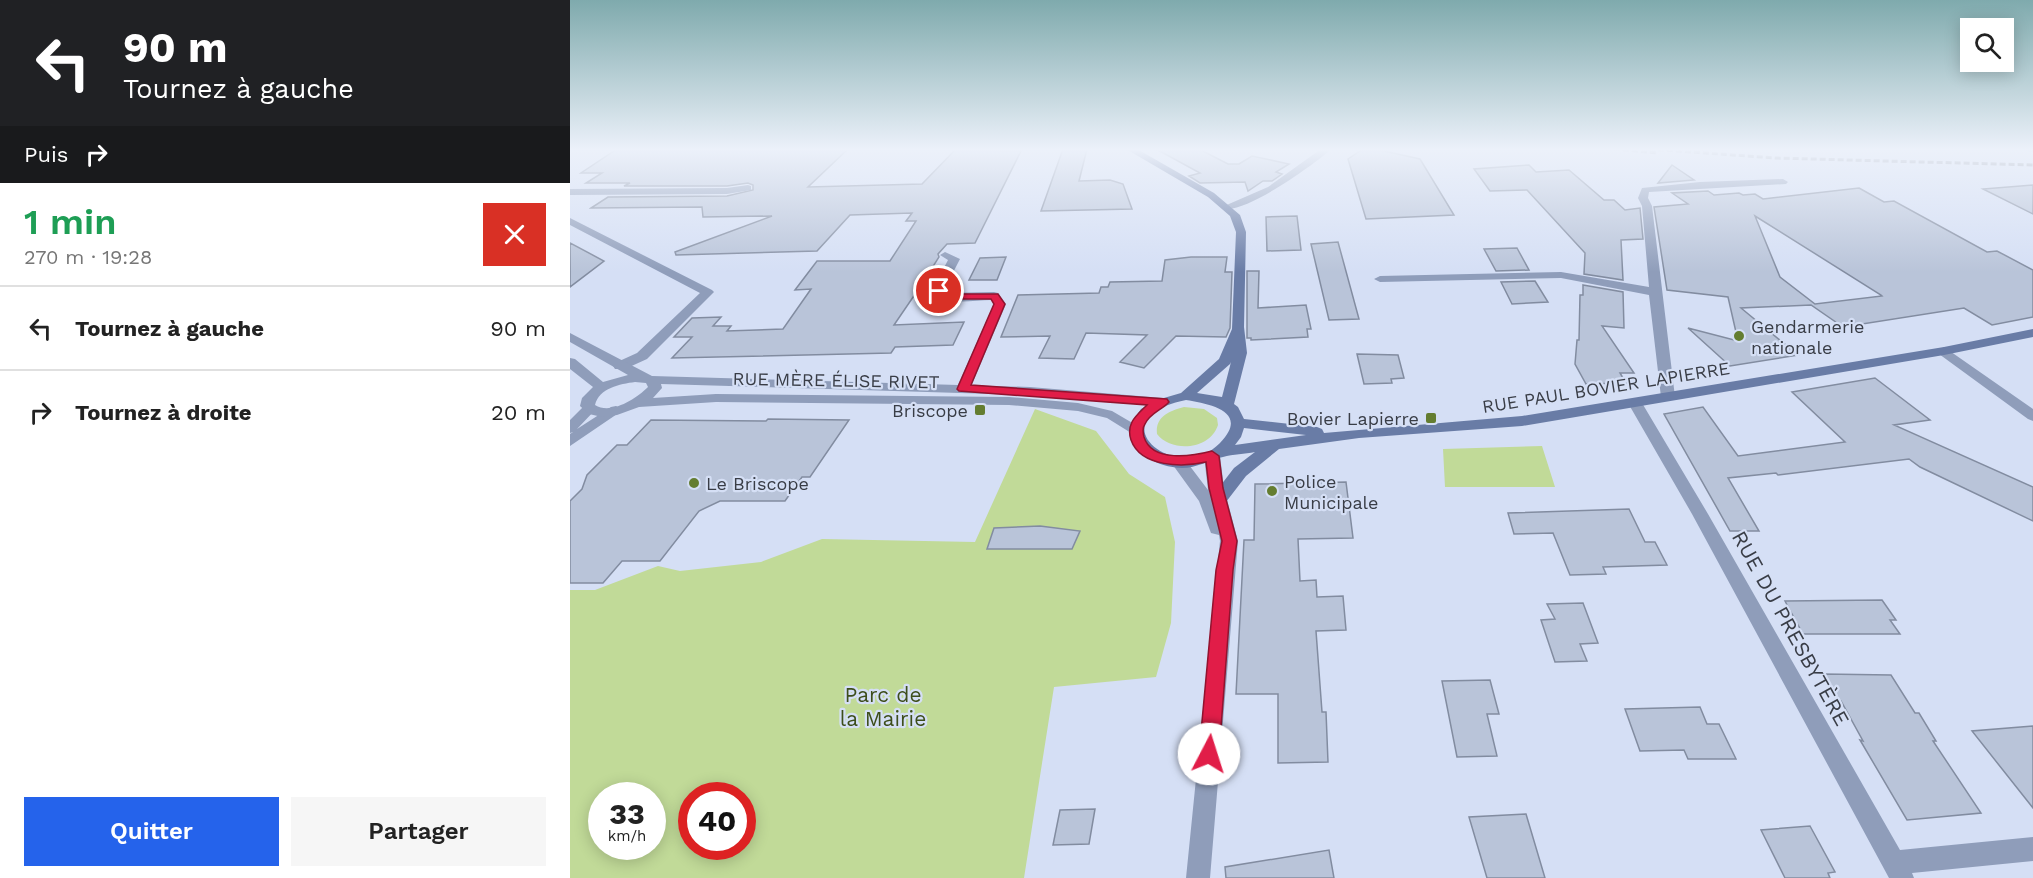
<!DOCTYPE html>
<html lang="fr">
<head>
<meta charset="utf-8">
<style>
  :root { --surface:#fff; --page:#f6f6f6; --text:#222; --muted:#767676; --line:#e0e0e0; --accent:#2563eb }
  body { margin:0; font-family:"Work Sans",sans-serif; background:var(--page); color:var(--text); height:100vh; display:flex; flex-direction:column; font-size:22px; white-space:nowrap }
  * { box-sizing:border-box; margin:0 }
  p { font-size:20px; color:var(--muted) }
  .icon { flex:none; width:33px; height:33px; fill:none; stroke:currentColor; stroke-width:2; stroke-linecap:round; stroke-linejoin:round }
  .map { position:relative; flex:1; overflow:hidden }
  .details { display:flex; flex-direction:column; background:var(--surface); width:570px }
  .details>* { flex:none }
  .guide { background:#202124; color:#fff; overflow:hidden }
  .tools { position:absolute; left:1390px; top:18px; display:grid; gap:12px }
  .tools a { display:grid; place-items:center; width:54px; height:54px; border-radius:0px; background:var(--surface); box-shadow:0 3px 15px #0003; font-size:30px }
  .speed { position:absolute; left:18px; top:782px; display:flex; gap:12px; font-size:30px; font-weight:700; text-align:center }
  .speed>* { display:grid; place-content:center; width:78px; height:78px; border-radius:50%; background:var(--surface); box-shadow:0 3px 15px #0003; line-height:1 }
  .speed small { font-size:15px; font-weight:400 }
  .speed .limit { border:9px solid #d22; background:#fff; color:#111 }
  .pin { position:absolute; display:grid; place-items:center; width:51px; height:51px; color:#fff; margin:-26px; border:3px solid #fff; border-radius:50%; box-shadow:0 2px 6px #0007 }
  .me { position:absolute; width:66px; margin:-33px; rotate:5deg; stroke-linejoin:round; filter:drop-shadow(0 0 4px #0008) }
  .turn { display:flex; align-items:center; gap:21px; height:126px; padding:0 24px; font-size:27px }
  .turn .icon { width:78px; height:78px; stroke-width:2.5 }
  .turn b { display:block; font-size:42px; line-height:51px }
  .then { display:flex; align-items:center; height:57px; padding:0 24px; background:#0003; gap:12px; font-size:22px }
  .round { display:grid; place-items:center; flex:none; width:63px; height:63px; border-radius:0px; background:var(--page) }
  .head { display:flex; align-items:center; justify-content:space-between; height:102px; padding:0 24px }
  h1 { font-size:36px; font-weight:600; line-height:45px; color:#1e9e55 }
  .button { display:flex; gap:12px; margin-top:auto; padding:12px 24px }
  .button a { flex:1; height:69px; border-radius:0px; background:var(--accent); color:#fff; font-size:24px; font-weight:600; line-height:69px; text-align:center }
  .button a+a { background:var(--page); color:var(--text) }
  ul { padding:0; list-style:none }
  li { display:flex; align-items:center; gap:18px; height:84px; padding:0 24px; border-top:2px solid var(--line) }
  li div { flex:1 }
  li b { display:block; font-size:22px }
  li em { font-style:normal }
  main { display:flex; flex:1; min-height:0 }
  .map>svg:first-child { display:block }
  .green { fill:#c1da98; fill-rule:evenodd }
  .building { fill:#b9c4d9; stroke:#828ca0; stroke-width:1.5; fill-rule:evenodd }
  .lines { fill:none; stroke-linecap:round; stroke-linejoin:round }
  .minor { fill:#8f9dba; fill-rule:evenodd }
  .tertiary { fill:#8f9dba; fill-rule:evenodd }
  .secondary { fill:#697ca6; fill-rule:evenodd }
  .rail { stroke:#707684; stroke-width:3; stroke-dasharray:6 3; stroke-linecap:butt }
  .route { fill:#e11d48; stroke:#92132f; stroke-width:1.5 }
  .poi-dot { fill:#647d30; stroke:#d5dff5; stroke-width:2 }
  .labels { text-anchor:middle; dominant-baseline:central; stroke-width:4.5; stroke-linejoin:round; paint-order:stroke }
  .poi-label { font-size:18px; fill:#393d46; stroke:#d5dff5; text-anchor:start }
  .street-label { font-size:18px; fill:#393d46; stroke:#d5dff5 }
  .near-street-label { font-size:21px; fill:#393d46; stroke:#d5dff5 }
  .near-park-label { font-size:21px; fill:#3d4e1b; stroke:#d5dff5 }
</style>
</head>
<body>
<main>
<section class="details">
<div class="guide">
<div class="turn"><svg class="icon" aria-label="left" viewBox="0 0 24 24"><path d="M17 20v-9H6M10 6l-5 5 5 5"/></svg><div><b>90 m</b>Tournez à gauche</div></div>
<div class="then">Puis<svg class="icon" aria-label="right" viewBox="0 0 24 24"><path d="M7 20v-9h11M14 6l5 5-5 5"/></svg></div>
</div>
<div class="head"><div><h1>1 min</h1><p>270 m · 19:28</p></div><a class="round" style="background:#d93025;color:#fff"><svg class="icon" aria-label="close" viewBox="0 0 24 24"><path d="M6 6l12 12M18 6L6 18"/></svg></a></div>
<ul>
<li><svg class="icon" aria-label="left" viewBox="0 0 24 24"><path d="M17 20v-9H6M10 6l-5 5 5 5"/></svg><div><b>Tournez à gauche</b></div><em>90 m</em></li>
<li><svg class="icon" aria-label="right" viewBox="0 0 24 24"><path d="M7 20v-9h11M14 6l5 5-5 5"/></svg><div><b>Tournez à droite</b></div><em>20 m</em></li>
</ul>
<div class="button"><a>Quitter</a><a>Partager</a></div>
</section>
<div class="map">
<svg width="1463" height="878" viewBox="0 0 1463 878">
  <rect width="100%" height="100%" fill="#d5dff5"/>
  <path class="green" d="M614,407L634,409L647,418L648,425C640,450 602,453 587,434C585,417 599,411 614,407Z
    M465,409L526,431L559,474L595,497L605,542L601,623L586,677L484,687L454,878H0V590H25L88,566L110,571L191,562L252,539L405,542ZM32,795H82V846H32ZM122,795H172V846H122Z
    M972,446L985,487H875L873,449Z"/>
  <path class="building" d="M47,149H278L238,187L352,184L386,149L451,151L405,243L377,244L368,254L369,257L352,284L324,325L394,322L383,345L325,347L321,353L102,358L122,337H104L122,318L151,317L143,326H161L157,331L213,329L241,289L225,290L247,261H320L346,221H336L342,213L280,215L247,251L106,255L105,252L202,216L133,217L132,207L21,208L38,197L157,196L183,190V185L178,183L157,186H54L60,183H16L32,173H11Z
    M493,149H517L509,181L540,180L553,184L562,209L471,211Z
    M586,149H629L658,164H669L682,156L719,164L706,172L712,174L702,181H693L678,191L675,182L630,183L619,176L630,173Z
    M793,149H805L850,159L884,215L796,219L778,159Z
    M959,165L966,172L999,170L1034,200H1044L1055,210L1070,208L1073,239L1051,240L1053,280L1014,274L1015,253L957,190L920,191L904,169Z
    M1102,165L1124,180L1088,183Z
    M1463,185V214L1413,189Z
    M1289,188L1314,202L1324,201L1417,252L1427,251L1463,270V317L1422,325L1394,308L1273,327L1241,305L1171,308L1228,355L1160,366L1118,328L1168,341L1158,297L1097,290L1084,207L1118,204L1102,193L1138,191L1144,195L1169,193L1173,195L1185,194L1193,199ZM1185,216L1311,295L1312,296L1245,304L1210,277Z
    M727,216L731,250L697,251L696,217Z
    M768,242L789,319L759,320L741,244Z
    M0,243L34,261L0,287Z
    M947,248L959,270L926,271L914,249Z
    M436,257L427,280H399L410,258Z
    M621,257H657L655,272H662L660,328L656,337L606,336L574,368L550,362L577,335L516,333L504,359L469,358L480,336L431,337L448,295L529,293L531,287H538L540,282L592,281L595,260Z
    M677,271H689L688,308L736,305L741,329H737L738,337L681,340V338H677Z
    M965,281L978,302L942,304L931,282Z
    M1013,285L1053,292L1054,328L1032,326L1064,373H1050L1056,383L1016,384L1005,364L1007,340H1009L1010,295H1013Z
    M787,354L828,355L834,378L821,379L822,383L794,384Z
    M1305,378L1360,420L1324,425L1463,487V521L1350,467L1339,459L1208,475L1206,473L1158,478L1189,531H1160L1094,414L1133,407L1168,456L1275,442L1222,392Z
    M198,419L279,420L240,477H232L215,501H150L129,511L90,561H52L33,583H0V501L12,489L17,475L47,445H57L81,420L196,421Z
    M776,482L783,538L728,539L730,581L746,580L747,597L773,596L776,630L746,631L752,712H756L758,762L708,763V694H666L674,540H684L685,484Z
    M1059,509L1075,542H1085L1097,565L1033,567L1036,574L1000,575L983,533L944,534L938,513Z
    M470,526L510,531L502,549H417L424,528Z
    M1312,600L1326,620H1320L1330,634H1233L1215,601Z
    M1013,603L1028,643L1010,644L1017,661L985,662L971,620L985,619L977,604Z
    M1253,674L1321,675L1345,713H1349L1366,741H1363L1411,813L1337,820L1290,740L1293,741L1271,701H1267Z
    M920,680L929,714H917L927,756L887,757L872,681Z
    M1130,707L1137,724H1149L1166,759H1118L1114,750L1070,751L1055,709Z
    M1463,726V808L1402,731Z
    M525,809L519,844L483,845L490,810Z
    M956,814L975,878H917L899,817Z
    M1240,826L1265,872L1258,873L1260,878H1215L1191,830Z
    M759,850L764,878H656L655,867Z"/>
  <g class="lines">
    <path class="minor" d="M751,149H761C747,163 668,219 652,207L698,187Z
      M1456,149H1463V152L1457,151Z
      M1213,179L1218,182L1216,184L1079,192L1078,198L1082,206L1105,397L1098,401L1091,397L1079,295L991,278L810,282L804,279L810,276L991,272L1079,287L1072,206L1068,198L1072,188L1130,182Z
      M178,185L181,186V190L157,194L0,195V189L157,188Z
      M0,218L142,290L144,292L77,359L55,369H45L43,366L45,363L67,353L130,293L0,225Z
      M375,252L390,259L374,290L377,293L424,292L428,293L436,304L400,389L393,393L386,389L424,304L421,300C402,300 375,307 362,291L378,260L370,255Z
      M1374,347L1463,409V421L1458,419L1369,354L1367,351Z
      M1065,399L1072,403L1138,514L1330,850L1463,837V861L1342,873L1344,878H1319L1122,514L1058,403Z
      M19,405L26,409L7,429L41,407L46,406L53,410L0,446V434L3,432L0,433V420L14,406Z"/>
    <path class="tertiary" d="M0,333L82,376L460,387L593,398L600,402L593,406L460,395L91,384L92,388L83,398L146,394L439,397L508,403L542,411L571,428L573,431L566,436L537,418L508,411L439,405L146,402L69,407L47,415L32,417L19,414L10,406L12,398L23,387L0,369V358L5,359L33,382L58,375L0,342ZM65,382L76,383L78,387C66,399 41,415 25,405C29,388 50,384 65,382Z
      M642,451L650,456L654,488L668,541L640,878H616L650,541L649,535L641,533L629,501L600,461L608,456L613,457L638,490L634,456Z"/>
    <path class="secondary" d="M556,149H567L644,193L670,215L676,232L674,327L677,353L664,404L668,407L674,419L747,427L752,429L754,433L952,416L1374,347L1463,329V337L1374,355L952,426L789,438L709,449L676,476L656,502H644L642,498L644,494L664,468L685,452C675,454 663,454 653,457C639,460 627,468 612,468C587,467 559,453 560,425L571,409L587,400L611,393L649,359L662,329L666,232L660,216L638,197ZM661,362L652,397L627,393L660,364ZM616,400C641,404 680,412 650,443C607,487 524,419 616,400ZM674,428L736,435L665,445L671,437Z"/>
    <path class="rail" d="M1044,149L1088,153
      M1079,149L1206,158L1463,165"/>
  </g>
  <linearGradient id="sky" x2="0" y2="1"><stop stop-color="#7faaad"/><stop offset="0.55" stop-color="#ecf1fa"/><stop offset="1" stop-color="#ecf1fa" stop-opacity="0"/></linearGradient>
  <rect width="1463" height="272" fill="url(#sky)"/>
  <path class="route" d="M369,287L377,294H428L435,304L401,385L597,399L599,402C592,410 580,413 575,424C572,428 573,433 574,437C582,463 623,456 642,451L649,456L653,488L667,541L663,570L649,754L646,761L639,764L632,761L629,754L646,570L652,541L639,488L636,462C614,467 571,468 561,440C559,434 559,428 562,422C565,416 572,410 577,405L389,391L387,389L424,304L421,299H370L363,291Z"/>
  <g class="poi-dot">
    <circle cx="1169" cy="336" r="6"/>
    <rect x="404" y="404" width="12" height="12" rx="3"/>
    <rect x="855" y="412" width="12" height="12" rx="3"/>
    <circle cx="124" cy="483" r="6"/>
    <circle cx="702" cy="491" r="6"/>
  </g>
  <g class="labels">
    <g class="poi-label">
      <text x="1181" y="326">Gendarmerie<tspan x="1181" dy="21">nationale</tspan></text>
      <text x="398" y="410" text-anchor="end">Briscope</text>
      <text x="849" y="418" text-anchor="end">Bovier Lapierre</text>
      <text x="714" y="481">Police<tspan x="714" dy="21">Municipale</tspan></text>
      <text x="136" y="483">Le Briscope</text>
    </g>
    <g class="street-label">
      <text transform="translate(266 380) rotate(1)">RUE MÈRE ÉLISE RIVET</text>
      <text transform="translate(1036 387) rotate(-9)">RUE PAUL BOVIER LAPIERRE</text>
    </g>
    <g class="near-street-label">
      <text transform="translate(1221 628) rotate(61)">RUE DU PRESBYTÈRE</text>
    </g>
    <g class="near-park-label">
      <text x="313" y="694">Parc de<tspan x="313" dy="24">la Mairie</tspan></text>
    </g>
  </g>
</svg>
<div class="tools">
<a><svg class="icon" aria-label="search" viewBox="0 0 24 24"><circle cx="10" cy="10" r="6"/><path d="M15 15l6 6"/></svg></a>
</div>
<div class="speed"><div>33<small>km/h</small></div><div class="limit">40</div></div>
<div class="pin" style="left:369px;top:291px;background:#d93025"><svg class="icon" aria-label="arrive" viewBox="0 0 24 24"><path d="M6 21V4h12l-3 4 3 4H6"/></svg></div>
<svg class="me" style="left:639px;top:754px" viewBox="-20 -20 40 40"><circle r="19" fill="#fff"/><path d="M0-13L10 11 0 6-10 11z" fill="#e11d48"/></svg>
</div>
</main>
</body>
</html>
